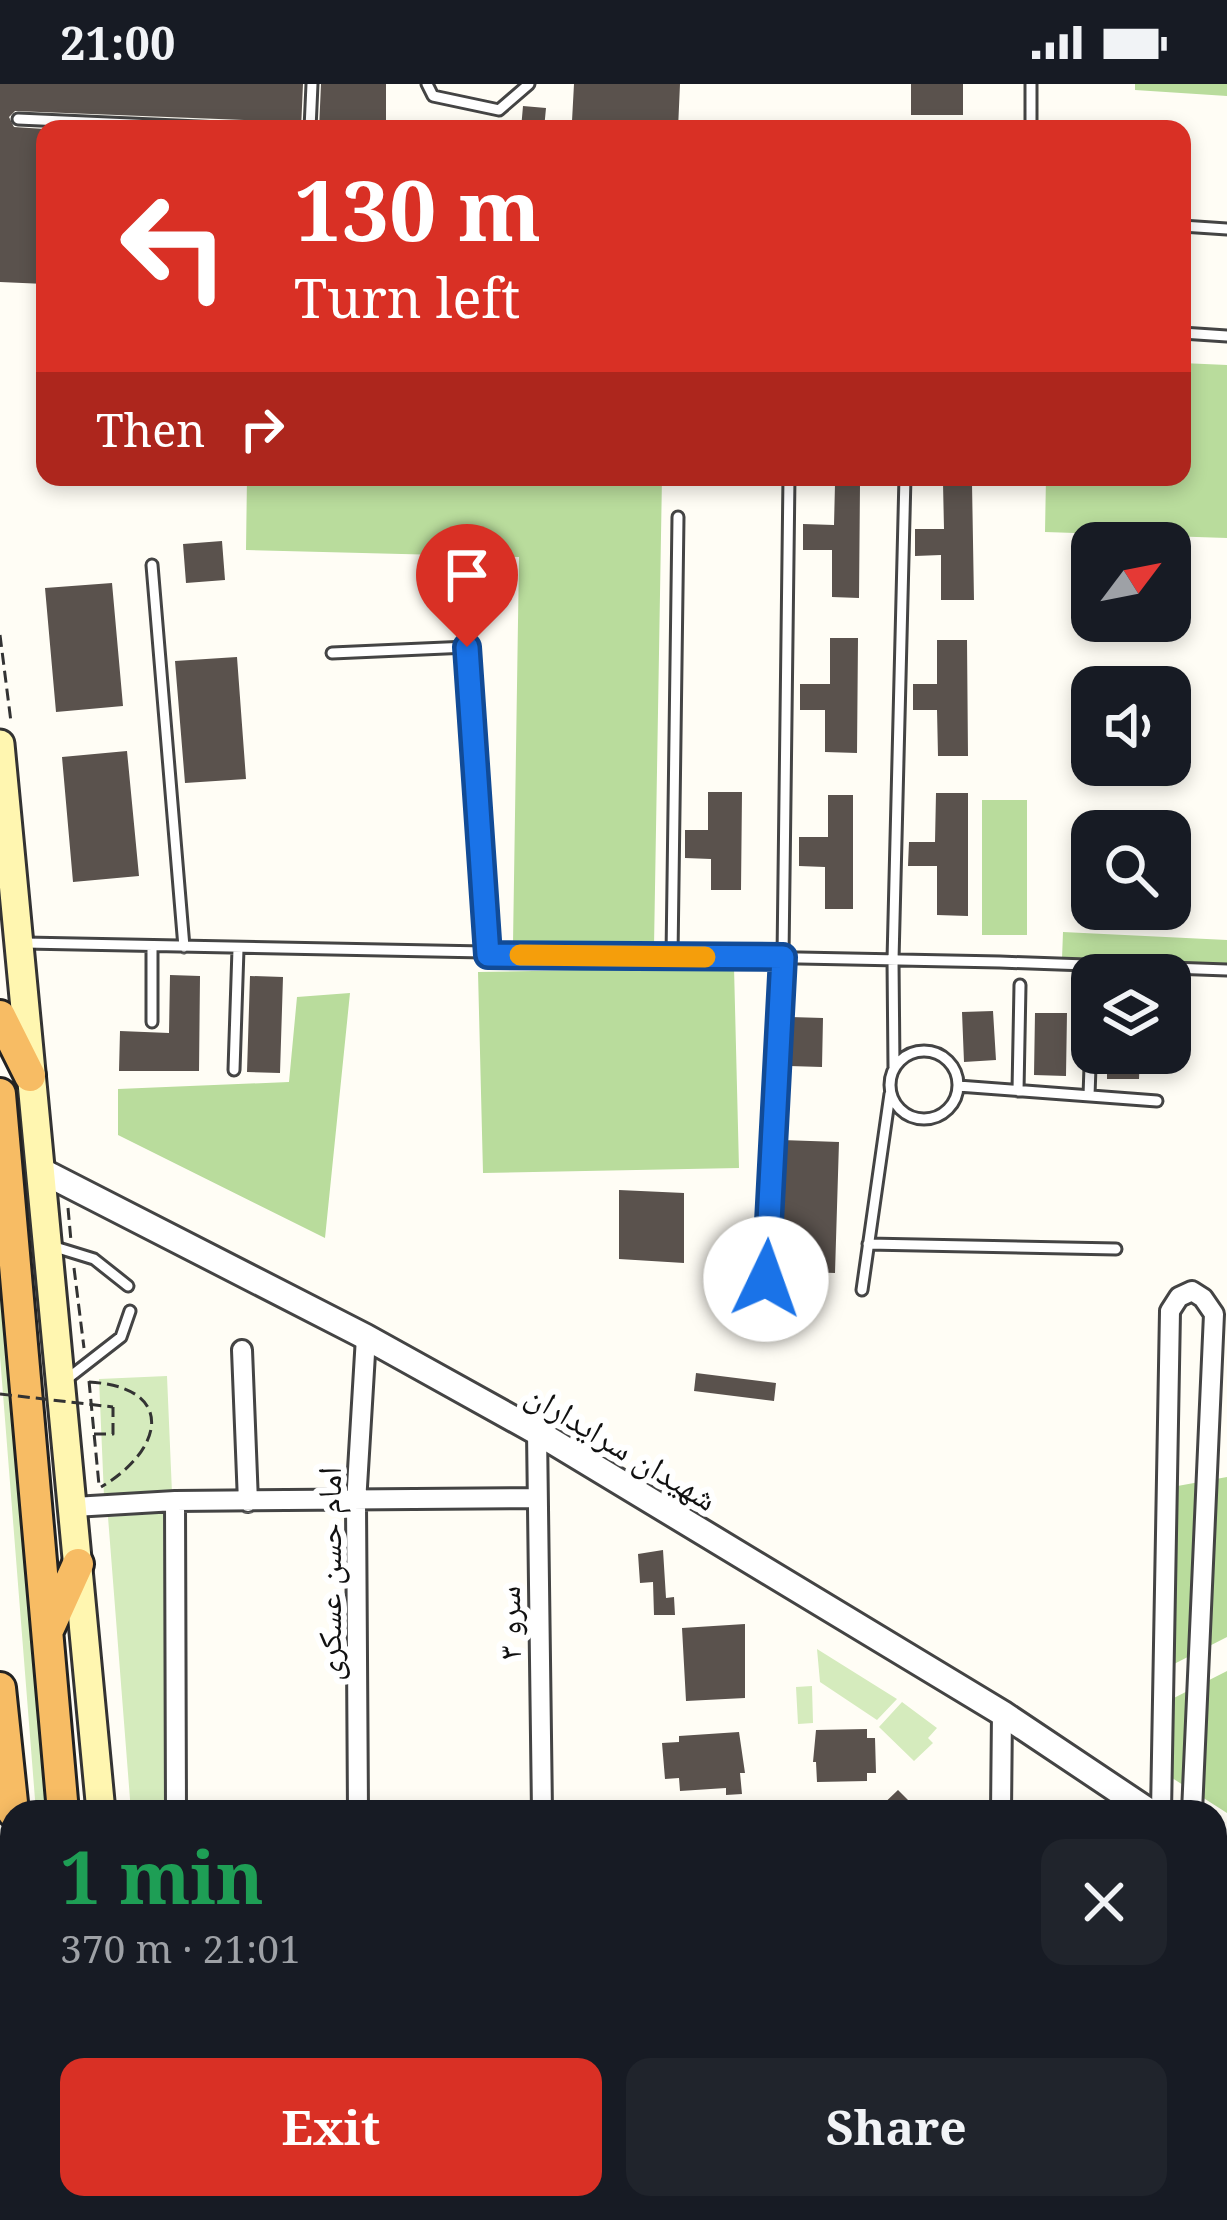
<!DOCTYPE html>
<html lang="en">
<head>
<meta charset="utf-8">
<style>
  :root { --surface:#171b24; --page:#20242c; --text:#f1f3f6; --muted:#9ea1a6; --accent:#d93025 }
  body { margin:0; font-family:"Noto Serif","Noto Naskh Arabic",serif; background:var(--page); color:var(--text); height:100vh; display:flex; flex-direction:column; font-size:45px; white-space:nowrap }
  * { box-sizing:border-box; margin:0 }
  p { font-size:39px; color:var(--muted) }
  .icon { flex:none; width:66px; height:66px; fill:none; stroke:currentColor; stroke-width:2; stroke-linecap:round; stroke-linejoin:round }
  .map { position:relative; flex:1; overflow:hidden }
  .drawer { position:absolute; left:0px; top:1716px; width:1227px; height:420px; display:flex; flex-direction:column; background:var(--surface); border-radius:36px 36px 0 0; box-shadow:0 6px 18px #0003 }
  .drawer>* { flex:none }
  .banner { position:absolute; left:36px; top:36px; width:1155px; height:366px; border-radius:24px; box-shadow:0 6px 18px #0003; background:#d93025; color:#fff; overflow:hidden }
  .needle { width:78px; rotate:58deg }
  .fabs { position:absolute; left:1071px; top:438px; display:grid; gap:24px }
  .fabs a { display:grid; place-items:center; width:120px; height:120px; border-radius:24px; background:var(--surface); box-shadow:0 6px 18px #0003; font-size:60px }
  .pin { position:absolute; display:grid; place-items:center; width:102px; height:102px; color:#fff; margin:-123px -51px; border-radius:50% 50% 50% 0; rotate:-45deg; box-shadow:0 0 12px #0007 }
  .pin .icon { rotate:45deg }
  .me { position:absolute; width:132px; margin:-66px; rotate:3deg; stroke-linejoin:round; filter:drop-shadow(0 0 9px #0008) }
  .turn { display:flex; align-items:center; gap:42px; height:252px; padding:0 60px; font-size:54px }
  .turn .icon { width:156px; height:156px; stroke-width:2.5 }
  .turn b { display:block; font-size:84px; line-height:102px }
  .then { display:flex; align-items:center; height:114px; padding:0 60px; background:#0003; gap:24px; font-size:45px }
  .round { display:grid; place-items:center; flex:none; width:126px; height:126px; border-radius:24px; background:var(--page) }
  .head { display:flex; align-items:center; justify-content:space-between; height:204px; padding:0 60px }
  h1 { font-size:72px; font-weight:700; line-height:90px; color:#1e9e55 }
  .primary-button { display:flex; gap:24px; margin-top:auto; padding:24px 60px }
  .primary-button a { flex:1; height:138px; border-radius:24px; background:var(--accent); color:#fff; font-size:48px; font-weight:700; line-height:138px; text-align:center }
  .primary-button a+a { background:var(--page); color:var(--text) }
  .status { display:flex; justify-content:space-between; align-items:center; height:84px; padding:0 60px; background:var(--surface); direction:ltr }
  .status svg { height:33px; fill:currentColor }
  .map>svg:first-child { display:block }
  .green { fill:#d5ebbd }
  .forest { fill:#b9dc9c }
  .building { fill:#5a524d }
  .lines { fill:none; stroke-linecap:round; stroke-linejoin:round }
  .service-casing { stroke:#444; stroke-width:15 }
  .minor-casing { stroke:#444; stroke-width:24 }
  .tertiary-casing { stroke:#444; stroke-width:30 }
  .secondary-casing { stroke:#333; stroke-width:33 }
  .trunk-casing { stroke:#222; stroke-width:36 }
  .path { stroke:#333; stroke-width:3; stroke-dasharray:12 6; stroke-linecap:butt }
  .service { stroke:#fff; stroke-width:9 }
  .minor { stroke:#fff; stroke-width:18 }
  .tertiary { stroke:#fff; stroke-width:24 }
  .secondary { stroke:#fff6b0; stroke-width:27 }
  .trunk { stroke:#f7bc64; stroke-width:30 }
  .path-bridge { stroke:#333; stroke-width:3; stroke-dasharray:12 6; stroke-linecap:butt }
  .route-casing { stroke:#114b97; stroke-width:30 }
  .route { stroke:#1a73e8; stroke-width:21 }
  .slow { stroke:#f59e0b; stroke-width:21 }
  .labels { text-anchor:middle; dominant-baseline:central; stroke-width:12; stroke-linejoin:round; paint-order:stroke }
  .street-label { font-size:33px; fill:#111; stroke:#fff }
</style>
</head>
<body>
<div class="status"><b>21:00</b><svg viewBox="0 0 49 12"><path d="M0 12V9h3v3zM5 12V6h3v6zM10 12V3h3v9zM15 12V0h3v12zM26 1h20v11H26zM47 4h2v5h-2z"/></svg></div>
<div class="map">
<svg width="1227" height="2136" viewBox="0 0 1227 2136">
  <rect width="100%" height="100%" fill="#fffdf5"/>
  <path class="green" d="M1170,656L1184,668L1185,685L1169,702C1152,704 1141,697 1137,681H1170Z
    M0,1120L49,1728H36L0,1272Z
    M167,1292L172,1409L104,1412L99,1295Z
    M163,1429L168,1728H131L108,1433Z
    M817,1565L897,1615L877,1636L820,1598Z
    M812,1602L813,1639L798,1640L796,1603Z
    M902,1618L937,1644L928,1654L933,1659L914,1677L879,1643Z
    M165,2124H265L266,2136H172Z"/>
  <path class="forest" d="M1135,0H1227V12L1135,6Z
    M1182,279L1227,281V454L1045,448L1046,393H1182Z
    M247,393H662L654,863L513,860L519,473L246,466Z
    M982,716H1027V851H982Z
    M1063,848L1227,856V884L1062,875Z
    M734,883L739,1084L483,1089L478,888Z
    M350,909L325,1154L118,1051V1005L289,998L297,913Z
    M1227,1393V1553L1174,1580L1161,1405Z
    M1227,1587V1729L1158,1685L1166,1618Z"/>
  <path class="building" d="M0,0H303L301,45H253L244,36L15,27L9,33L14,43L45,45V200L0,198Z
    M321,0H386V45H319Z
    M574,0H680L678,45L572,37Z
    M911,0H963V31H911Z
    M523,22L546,24L544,45H521Z
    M943,399H972L974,516H941V471L915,472V445H944Z
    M835,400H860L859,514L832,513V466H803V440L834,441Z
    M222,457L225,496L186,499L183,460Z
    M112,499L123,622L56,628L45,504Z
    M830,554H858L857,669L825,668V626H800V600H830Z
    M937,556H967L968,672H938L937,626H913V600H937Z
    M237,573L246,695L185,699L175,577Z
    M127,667L139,792L73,798L62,673Z
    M708,708H742L741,806H711V775L685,774V746H708Z
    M936,709H968V832L937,831V782H908L909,758H935Z
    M828,711H853V825H825V783L799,782V753H828Z
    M170,891L200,892L199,987H119L120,947L169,949Z
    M250,892L283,893L280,989L247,988Z
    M993,927L996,976L964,978L962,928Z
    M1035,929H1067L1066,992L1034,991Z
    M790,933L823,934L822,983L789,982Z
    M1107,969H1140L1139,995H1107Z
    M782,1056L839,1058L835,1189L778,1187Z
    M619,1106L684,1109V1179L619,1175Z
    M696,1289L776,1299L774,1317L694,1307Z
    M663,1466L666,1514L674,1513L675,1531H654L653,1498L640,1499L638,1470Z
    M745,1540V1614L686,1617L682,1544Z
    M867,1645V1654H875L876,1689H867V1697L817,1698L816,1678H813L816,1646Z
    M739,1648L745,1689H740L742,1710L726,1711V1704L680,1707L679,1694L665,1695L662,1659L679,1658V1652Z
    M898,1706L920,1728H875Z"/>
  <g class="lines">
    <g class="service-casing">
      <path id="service" d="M427,0L433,12L499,26L529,0
        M1031,0V45
        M18,35L244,45
        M310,45L312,0
        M1182,142L1227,145
        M1182,249L1227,252
        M152,481L184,863
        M332,569L468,563L488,871
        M25,859L1000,878L1227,886
        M152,863V938
        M672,872L678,433
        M890 1001a34 34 0 1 1 68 0a34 34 0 1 1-68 0Z
        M894,983L893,876L905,393
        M234,986L238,865
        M958,1002L1157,1017
        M1018,1007L1020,901
        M1089,1012L1092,924
        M868,1160L1116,1165
        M55,1163L94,1175L128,1202
        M765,1195L783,873L789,393
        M862,1206L890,1010
        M67,1295L121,1253L130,1227"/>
    </g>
    <g class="minor-casing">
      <path id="minor" d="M242,1266L248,1418
        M537,1348L542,1728
        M175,1417L176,1728
        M74,1423L175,1417L536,1414
        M358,1728L356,1419L366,1253
        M1001,1728L1002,1629
        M1161,1728L1170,1227L1179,1213L1192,1207L1203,1214L1214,1230L1192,1728
        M283,2124V2136
        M457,2124L458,2136
        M635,2124V2136
        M1195,2124V2136
        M1001,2136V2124"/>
    </g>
    <g class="tertiary-casing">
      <path id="tertiary" d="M40,1086L366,1253L537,1348L1002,1629L1150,1728
        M1215,1774L1227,1783"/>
    </g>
    <g class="secondary-casing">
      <path id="secondary" d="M0,660L101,1728
        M0,1981L13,2136
        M141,2124L151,2136"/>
    </g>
    <g class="trunk-casing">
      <path id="trunk" d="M0,932L30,992
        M0,1010L63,1728
        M49,1544L78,1480
        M0,1604L13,1728
        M52,2124L53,2136
        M99,2124L100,2136"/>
    </g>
    <path class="path" d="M0,551L11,638
      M68,1124L71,1157
      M74,1184L84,1264
      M89,1297L99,1401
      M89,1298C177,1303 164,1366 101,1403
      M94,1350H113V1323"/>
    <use href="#service" class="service"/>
    <use href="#minor" class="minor"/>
    <use href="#tertiary" class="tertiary"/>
    <use href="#secondary" class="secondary"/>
    <use href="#trunk" class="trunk"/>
    <path class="path-bridge" d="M0,1310L113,1323"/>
  </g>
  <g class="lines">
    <g class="route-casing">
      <path id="route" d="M467,563L488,871L783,873L766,1195"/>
    </g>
    <use href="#route" class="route"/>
    <path class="slow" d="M520,871L705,873"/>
  </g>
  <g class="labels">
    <g class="street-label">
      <text transform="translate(622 1362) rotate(31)">شهیدان سرایداران</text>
      <text transform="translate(328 1490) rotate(-90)">امام حسن عسکری</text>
      <text transform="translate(508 1539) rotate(-91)">سرو ۳</text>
    </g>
  </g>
</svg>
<div class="fabs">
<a><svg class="needle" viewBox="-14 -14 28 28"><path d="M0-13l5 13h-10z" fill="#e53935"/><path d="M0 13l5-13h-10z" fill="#9ea1a6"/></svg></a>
<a><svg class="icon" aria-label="sound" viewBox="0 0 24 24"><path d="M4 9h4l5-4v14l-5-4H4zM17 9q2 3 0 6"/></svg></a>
<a><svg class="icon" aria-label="search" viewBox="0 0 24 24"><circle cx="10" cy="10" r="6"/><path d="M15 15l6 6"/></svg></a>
<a><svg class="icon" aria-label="layers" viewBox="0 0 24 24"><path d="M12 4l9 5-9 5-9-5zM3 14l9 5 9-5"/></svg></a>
</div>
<div class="pin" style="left:467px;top:563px;background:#d93025"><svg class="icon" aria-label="arrive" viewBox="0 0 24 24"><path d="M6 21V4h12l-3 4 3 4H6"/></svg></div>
<svg class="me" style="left:766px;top:1195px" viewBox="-20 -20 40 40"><circle r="19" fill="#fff"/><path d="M0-13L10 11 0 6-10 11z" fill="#1a73e8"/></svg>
<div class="banner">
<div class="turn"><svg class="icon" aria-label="left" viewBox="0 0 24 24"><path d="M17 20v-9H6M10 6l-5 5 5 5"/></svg><div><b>130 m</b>Turn left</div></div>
<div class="then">Then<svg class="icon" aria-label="right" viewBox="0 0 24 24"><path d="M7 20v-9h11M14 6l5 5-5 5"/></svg></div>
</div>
<section class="drawer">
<div class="head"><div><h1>1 min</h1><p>370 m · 21:01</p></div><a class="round"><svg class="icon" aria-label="close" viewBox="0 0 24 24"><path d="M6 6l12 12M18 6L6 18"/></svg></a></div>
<div class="primary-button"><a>Exit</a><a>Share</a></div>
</section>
</div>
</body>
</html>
